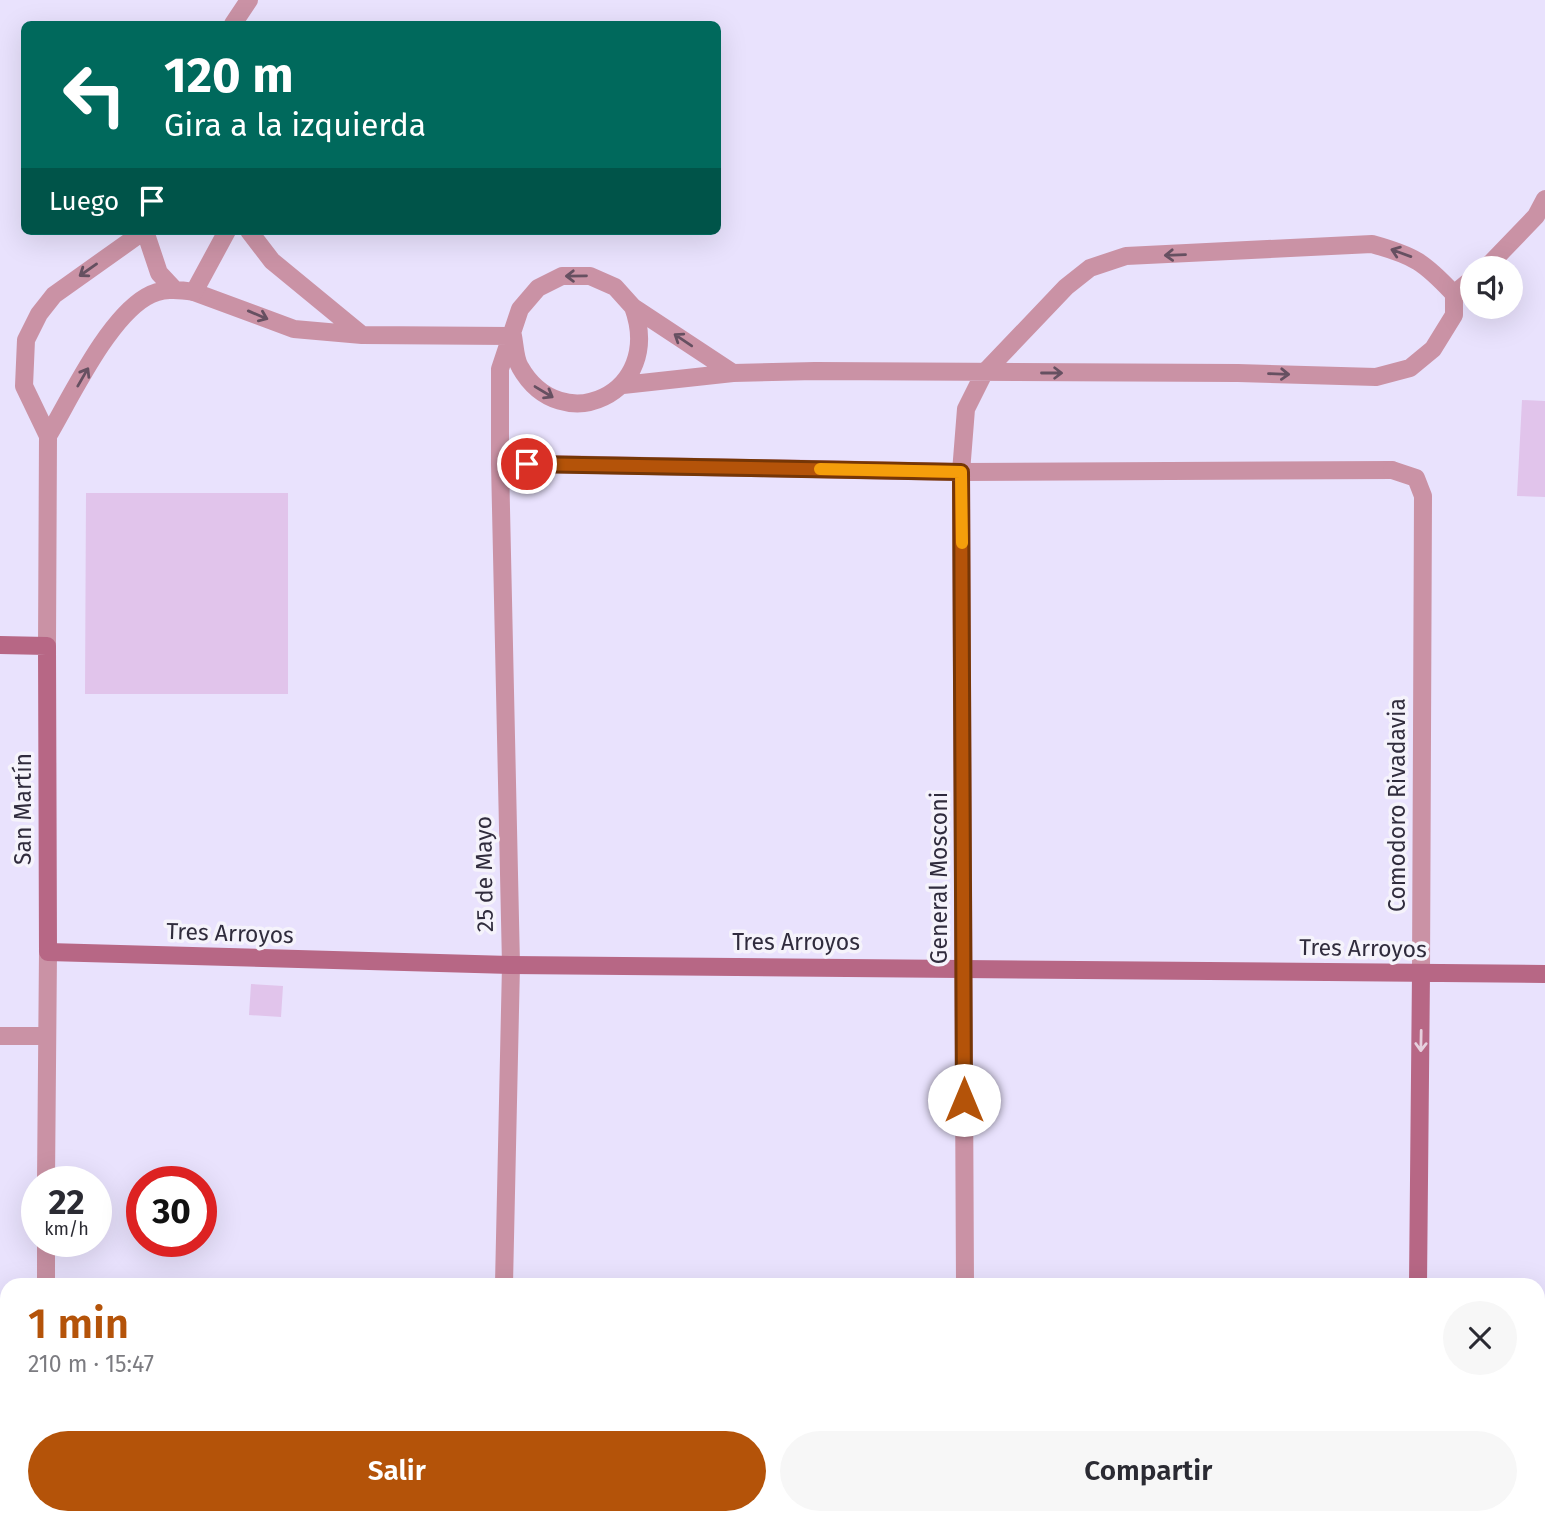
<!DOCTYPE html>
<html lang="es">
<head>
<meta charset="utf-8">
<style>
  :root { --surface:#fff; --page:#f7f7f7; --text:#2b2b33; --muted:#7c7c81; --accent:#b45309 }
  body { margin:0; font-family:"Fira Sans",sans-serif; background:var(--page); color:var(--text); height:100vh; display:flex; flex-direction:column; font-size:26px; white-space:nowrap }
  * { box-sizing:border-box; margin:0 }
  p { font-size:23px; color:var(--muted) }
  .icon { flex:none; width:38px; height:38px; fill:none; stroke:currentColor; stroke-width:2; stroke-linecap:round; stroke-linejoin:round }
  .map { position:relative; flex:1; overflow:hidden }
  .sheet { position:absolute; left:0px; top:1278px; width:1545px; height:247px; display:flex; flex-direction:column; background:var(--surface); border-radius:21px 21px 0 0; box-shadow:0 7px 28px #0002 }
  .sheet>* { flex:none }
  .hud { position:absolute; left:21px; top:21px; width:700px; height:214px; border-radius:10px; box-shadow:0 7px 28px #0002; background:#00695c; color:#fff; overflow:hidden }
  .tools { position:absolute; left:1460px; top:256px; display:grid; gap:14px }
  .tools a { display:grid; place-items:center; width:63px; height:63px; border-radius:50%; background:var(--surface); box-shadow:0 7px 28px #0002; font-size:35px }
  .speed { position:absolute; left:21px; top:1166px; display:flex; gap:14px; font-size:35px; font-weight:700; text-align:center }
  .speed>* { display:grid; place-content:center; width:91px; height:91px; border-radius:50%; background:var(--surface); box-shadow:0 7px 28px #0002; line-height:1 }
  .speed small { font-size:18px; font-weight:400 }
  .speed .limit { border:10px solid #d22; background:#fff; color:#111 }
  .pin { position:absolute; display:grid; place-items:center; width:60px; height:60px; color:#fff; margin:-30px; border:4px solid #fff; border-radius:50%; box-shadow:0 2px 7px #0007 }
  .me { position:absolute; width:77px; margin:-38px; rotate:0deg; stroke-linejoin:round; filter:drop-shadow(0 0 5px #0008) }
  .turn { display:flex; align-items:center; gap:24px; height:147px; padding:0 28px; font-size:32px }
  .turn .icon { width:91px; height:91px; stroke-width:2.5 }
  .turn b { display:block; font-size:49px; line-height:60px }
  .then { display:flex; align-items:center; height:66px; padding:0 28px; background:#0003; gap:14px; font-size:26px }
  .round { display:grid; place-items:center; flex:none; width:74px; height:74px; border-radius:37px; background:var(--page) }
  .head { display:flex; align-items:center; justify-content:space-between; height:119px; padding:0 28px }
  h1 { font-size:42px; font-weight:600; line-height:52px; color:var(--accent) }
  .primary-button { display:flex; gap:14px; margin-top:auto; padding:14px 28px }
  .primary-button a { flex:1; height:80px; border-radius:42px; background:var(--accent); color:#fff; font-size:28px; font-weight:600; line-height:80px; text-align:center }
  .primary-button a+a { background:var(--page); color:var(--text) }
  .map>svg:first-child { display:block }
  .building { fill:#e1c4eb }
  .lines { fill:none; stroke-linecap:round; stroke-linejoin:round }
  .lane { stroke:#ca92a5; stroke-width:18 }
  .street { stroke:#ca92a5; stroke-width:18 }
  .secondary { stroke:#b76785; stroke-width:18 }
  .oneway { stroke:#665061 }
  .oneway2 { stroke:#e6d0de }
  .route-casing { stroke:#753606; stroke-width:18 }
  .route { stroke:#b45309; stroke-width:12 }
  .slow { stroke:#f59e0b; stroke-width:12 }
  .labels { text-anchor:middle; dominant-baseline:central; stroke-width:7; stroke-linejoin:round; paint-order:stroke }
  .street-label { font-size:23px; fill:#302c3d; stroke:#f5f3fb }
</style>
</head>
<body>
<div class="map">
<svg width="1545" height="1524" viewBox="0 0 1545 1524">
  <rect width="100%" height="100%" fill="#e9e2fd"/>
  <path class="building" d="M1522,400L1545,401V497L1517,496Z
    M86,493H288V694H85Z
    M251,984L283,986L281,1017L249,1015Z"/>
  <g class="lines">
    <path class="lane" d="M249,231L272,261L362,335
      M1486,268L1536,216L1545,199
      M194,292L294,329L362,335L513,336
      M1454,294L1472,279
      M513,336C515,346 515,359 520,367C561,440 665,394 633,307
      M733,373L633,307L615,287L590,276H562L538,288L520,309L500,369V463L961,472L1392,470
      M623,385L733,373L815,371L1238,373L1376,377L1410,368L1433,349L1454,315V294C1424,262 1415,256 1372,244L1126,256L1090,268L1066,287L984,373L966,409L961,472"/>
    <path class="street" d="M233,24L249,0
      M145,231L159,273L173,288
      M48,436C71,397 107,320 146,297C161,288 177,289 194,292L227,231
      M500,463L511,965L504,1284
      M1392,470L1416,478L1423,496L1421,973
      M961,472L965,1284
      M47,646L48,436L24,386L26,340L39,314L54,295L144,231
      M0,1036H46
      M46,1181L48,952
      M46,1241V1284
      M0,1427H7
      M966,1517V1524
      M46,1524V1517
      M500,1524V1517"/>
    <path class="secondary" d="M0,645L47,646L48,952L511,965L1545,974
      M1418,1284L1421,973
      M1416,1524V1517"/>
  </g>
  <defs><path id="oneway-shaft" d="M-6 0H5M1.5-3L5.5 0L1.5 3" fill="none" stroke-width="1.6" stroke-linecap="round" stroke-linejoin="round" transform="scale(1.75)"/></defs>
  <g class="oneway">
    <use href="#oneway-shaft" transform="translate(1401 253) rotate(-160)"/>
    <use href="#oneway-shaft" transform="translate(1175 255) rotate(178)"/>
    <use href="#oneway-shaft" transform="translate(88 270) rotate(145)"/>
    <use href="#oneway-shaft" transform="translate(576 276) rotate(179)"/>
    <use href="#oneway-shaft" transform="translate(258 315) rotate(23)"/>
    <use href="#oneway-shaft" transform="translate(683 340) rotate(-146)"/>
    <use href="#oneway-shaft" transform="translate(1052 373)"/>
    <use href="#oneway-shaft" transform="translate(1279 374) rotate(2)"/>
    <use href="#oneway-shaft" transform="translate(83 377) rotate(-60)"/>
    <use href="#oneway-shaft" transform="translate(544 392) rotate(31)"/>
  </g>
  <use class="oneway2" href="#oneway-shaft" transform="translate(1421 1041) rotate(91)"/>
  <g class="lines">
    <g class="route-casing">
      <path id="route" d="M527,464L961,472L964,1100"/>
    </g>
    <use href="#route" class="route"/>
    <path class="slow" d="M820,469L961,472L962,543"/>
  </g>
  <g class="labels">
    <g class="street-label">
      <text transform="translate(1397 805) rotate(-90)">Comodoro Rivadavia</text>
      <text transform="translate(23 809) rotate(-90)">San Martín</text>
      <text transform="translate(484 874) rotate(-91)">25 de Mayo</text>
      <text transform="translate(939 878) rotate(-90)">General Mosconi</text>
      <text transform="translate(230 933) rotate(2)">Tres Arroyos</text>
      <text x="796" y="942">Tres Arroyos</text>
      <text transform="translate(1363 948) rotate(1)">Tres Arroyos</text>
    </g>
  </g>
</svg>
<div class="tools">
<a><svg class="icon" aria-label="sound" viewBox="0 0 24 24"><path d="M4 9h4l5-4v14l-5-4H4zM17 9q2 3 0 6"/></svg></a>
</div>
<div class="speed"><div>22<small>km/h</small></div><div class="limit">30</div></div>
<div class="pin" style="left:527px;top:464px;background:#d93025"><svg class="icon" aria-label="arrive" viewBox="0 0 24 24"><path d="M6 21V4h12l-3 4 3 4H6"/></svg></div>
<svg class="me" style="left:964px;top:1100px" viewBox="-20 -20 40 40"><circle r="19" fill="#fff"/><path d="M0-13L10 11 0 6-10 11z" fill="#b45309"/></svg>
<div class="hud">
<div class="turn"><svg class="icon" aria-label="left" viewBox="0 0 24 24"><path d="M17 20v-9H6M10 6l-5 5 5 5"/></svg><div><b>120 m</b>Gira a la izquierda</div></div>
<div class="then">Luego<svg class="icon" aria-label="arrive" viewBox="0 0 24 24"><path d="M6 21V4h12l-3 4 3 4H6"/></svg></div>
</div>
<section class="sheet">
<div class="head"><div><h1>1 min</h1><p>210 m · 15:47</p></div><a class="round"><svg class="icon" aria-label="close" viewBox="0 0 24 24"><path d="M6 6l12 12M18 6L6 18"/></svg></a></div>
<div class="primary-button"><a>Salir</a><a>Compartir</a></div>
</section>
</div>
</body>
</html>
